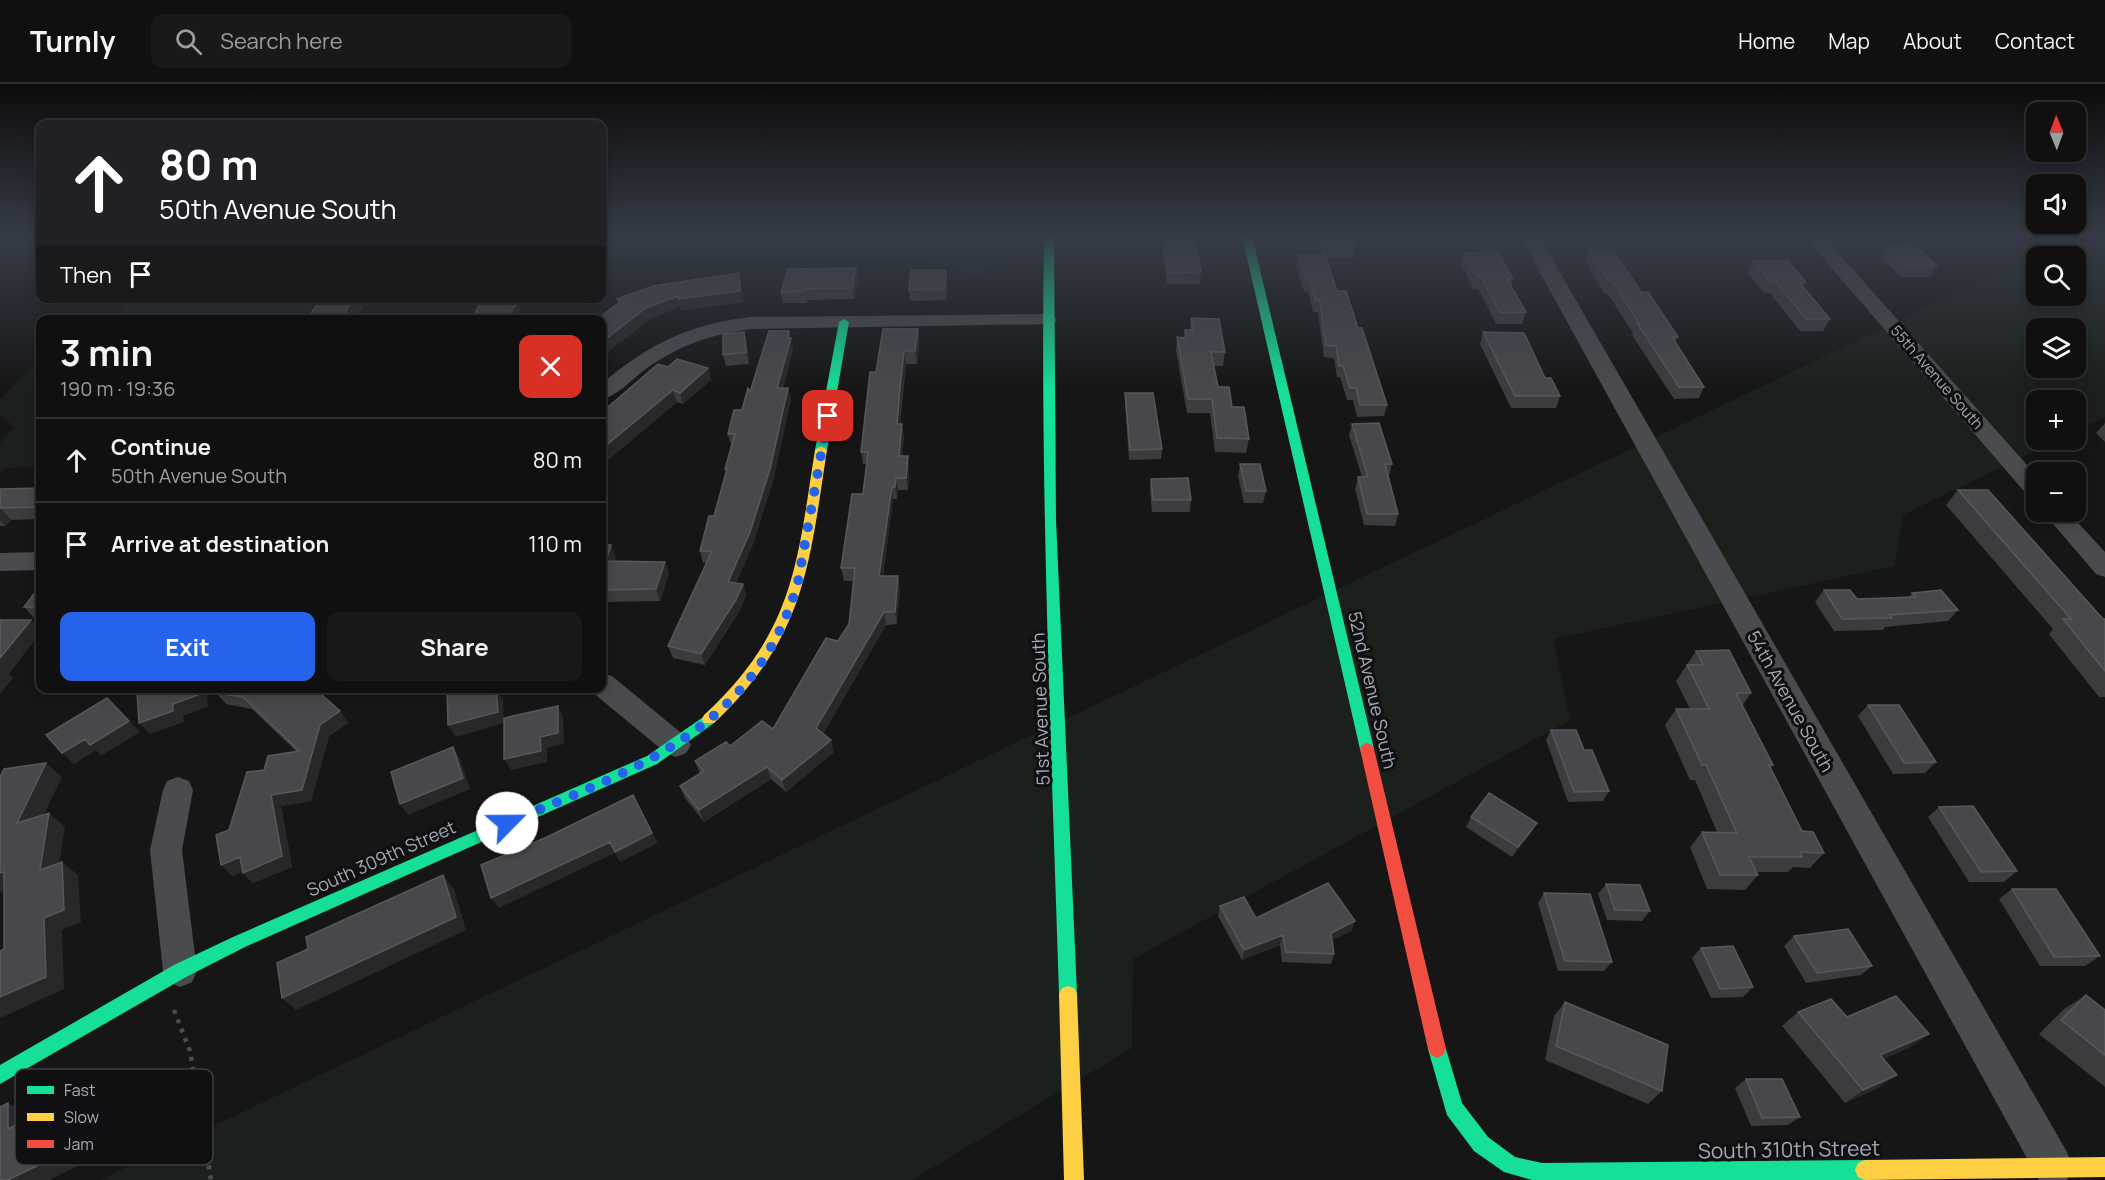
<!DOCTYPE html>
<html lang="en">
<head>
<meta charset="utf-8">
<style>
  :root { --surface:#101010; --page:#191919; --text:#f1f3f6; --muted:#9c9d9f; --line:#303030; --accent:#2563eb }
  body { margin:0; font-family:Manrope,sans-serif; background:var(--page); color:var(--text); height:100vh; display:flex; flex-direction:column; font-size:22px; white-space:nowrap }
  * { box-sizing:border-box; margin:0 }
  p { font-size:20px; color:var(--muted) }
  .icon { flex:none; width:33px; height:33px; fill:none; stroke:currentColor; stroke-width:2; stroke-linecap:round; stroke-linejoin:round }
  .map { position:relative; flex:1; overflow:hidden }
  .drawer { position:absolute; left:36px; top:231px; width:570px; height:378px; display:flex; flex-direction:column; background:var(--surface); border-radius:12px; box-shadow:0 3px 15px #0003,0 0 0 2px var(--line) }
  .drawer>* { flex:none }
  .guide { position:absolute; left:36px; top:36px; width:570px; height:183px; border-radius:12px; box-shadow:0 3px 15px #0003,0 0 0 2px var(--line); background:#202124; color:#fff; overflow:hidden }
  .needle { width:39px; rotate:359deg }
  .buttons { position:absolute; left:2026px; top:18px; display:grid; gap:12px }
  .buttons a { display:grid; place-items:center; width:60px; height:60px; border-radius:12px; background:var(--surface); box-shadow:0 3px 15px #0003,0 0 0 2px var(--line); font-size:30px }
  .pin { position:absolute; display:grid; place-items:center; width:51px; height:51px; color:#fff; margin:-26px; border-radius:12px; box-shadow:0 3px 9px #0006 }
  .me { position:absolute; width:66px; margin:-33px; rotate:67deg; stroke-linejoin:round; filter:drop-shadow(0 0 4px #0008) }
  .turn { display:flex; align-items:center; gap:21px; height:126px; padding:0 24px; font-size:27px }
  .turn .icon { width:78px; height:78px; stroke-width:2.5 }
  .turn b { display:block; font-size:42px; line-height:51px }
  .then { display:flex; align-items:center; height:57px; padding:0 24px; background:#0003; gap:12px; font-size:22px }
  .round { display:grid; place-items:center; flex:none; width:63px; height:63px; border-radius:12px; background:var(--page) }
  .overview { display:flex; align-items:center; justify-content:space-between; height:102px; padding:0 24px }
  h1 { font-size:36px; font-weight:700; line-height:45px }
  .action { display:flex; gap:12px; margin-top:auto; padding:12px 24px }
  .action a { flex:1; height:69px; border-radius:12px; background:var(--accent); color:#fff; font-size:24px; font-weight:700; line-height:69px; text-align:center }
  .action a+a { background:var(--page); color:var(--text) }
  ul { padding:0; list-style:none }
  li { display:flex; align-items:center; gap:18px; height:84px; padding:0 24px; border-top:2px solid var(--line) }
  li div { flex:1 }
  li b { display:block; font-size:22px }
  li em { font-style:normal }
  header { display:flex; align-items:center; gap:36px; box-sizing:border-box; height:84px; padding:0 30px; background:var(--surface); border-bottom:2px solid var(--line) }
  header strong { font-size:28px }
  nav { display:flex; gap:33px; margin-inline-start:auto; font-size:21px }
  .search { width:420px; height:54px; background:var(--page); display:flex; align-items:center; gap:15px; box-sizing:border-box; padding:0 21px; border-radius:12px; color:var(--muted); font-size:22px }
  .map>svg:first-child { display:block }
  .green { fill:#1b201c; fill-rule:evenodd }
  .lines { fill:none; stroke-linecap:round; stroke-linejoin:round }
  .path { stroke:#4c4d50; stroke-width:4.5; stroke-dasharray:4 6; stroke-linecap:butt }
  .street { fill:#4a4b4f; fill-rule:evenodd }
  .fast { fill:#16e098; fill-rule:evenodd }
  .slow { fill:#ffcf43; fill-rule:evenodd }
  .jam { fill:#f24e42; fill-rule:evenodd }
  .wall { fill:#3c3c3f }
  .shaded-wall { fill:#282829 }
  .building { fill:#48484c; stroke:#57585c; stroke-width:1.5 }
  .route { stroke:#2563eb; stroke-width:10; stroke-dasharray:0 18 }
  .labels { text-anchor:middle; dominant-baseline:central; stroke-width:6; stroke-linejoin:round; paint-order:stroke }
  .far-street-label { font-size:15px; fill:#a8abb6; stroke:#101012 }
  .street-label { font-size:18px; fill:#a8abb6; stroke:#101012 }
  .near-street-label { font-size:21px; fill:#a8abb6; stroke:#101012 }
  .key { fill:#101012; stroke:#3e3e43; stroke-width:1.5 }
  .key-label { font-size:16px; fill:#a8abb6 }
</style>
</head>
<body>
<header>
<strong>Turnly</strong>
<div class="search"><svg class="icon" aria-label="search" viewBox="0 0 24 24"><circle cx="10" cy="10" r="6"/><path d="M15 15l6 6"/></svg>Search here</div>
<nav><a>Home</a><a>Map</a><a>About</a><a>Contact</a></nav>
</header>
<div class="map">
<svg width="2105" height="1096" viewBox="0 0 2105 1096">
  <rect width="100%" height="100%" fill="#161616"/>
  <path class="green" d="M602,152H1012L1011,165L979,192L920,175H602Z
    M2077,152H2105V333L2076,347V316H2037V356H2058L1903,431L1894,482L1553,555L1570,636L1133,875L1132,964L912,1096H100ZM2037,172H2076V212H2037ZM2037,244H2076V284H2037Z
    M134,215H353L327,235L110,236Z
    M40,275V382L6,384L0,389V359L14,343L0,330V315Z"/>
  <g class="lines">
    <path class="path" d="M174,926L190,967L211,1096"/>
    <path class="street" d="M1520,152H1539L2067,1068L2072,1082L2067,1096H2039Z
      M1804,152H1823L2037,392V415L2029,413Z
      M1047,230L1054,232L1057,236L1054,240L751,245C712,250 680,261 647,284C633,294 618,312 602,315V299C650,260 688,240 751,233Z
      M2043,428H2068L2105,468V493L2096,490Z
      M40,468V486L0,487V469Z
      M602,589L612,592L686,653L691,661L686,669L676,673L666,669L592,608L590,604H602Z
      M178,693L189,697L193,706L182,766L197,887L192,898L180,903L168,898L163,887L150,766L163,706L167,697Z"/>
    <path class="fast" d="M1044,152H1054L1056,436L1077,910L1074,916L1068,918L1062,916L1059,910C1051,657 1040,405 1044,152Z
      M1242,152H1252L1374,665L1372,669L1367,671L1362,669L1360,665Z
      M844,235L849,238L827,366L821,370L815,366L839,238Z
      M709,629L714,631L716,635L714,639L657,680L245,863L186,893L0,1000V981L174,881L233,853L647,672Z
      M1437,956L1443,959L1446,965L1462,1019L1488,1053L1515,1073L1542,1079L1865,1076L1872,1079L1875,1086L1872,1093L1865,1096H1532L1504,1088L1474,1067L1447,1031L1428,965L1431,959Z"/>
    <path class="slow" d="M821,362L827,366C809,483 805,553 714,639H704L702,635L704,631C794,548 797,480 815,366Z
      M1068,902L1074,904L1077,910L1084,1096H1064L1059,910L1062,904Z
      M2105,1073V1093L1865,1096L1858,1093L1855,1086L1858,1079L1865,1076Z"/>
    <path class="jam" d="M1367,659L1372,661L1374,665L1446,965L1443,971L1437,974L1431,971L1428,965L1360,665L1362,661Z"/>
  </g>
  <path class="wall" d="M1316,152H1376V154H1352L1355,163L1353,174H1326L1337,207L1358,244L1387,321L1384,332L1357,333L1353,316H1347L1340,293H1337L1334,274L1324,273L1318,228H1313L1308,207L1304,208L1296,181L1298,170H1323Z
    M1164,159L1201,188L1200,200H1167L1163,170Z
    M1887,162L1937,182L1930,193H1901L1880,173Z
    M1589,166L1641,208L1678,253L1675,258L1704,303L1699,314L1674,315L1632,251L1633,249L1608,210H1605L1585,177Z
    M1464,169L1513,195L1511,201L1526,228L1522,240H1496L1478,204L1473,205L1461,180Z
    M1753,177L1806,198L1803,203L1830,235L1823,247H1800L1770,209H1764L1747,188Z
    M856,184L858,195L854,215L807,216V219H783L781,208Z
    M946,186L947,197L946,216L910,217L909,206Z
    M473,214H492L486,218L517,217L521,229L517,236H471L480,218Z
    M1191,234L1225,268L1223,282H1214L1218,303L1232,323L1249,355L1246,369L1215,368L1210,329H1187L1176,267L1177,253L1184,254L1185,246H1190Z
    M918,245L919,257L917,280H906L900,340L904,352L902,372L909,384L908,406H898L897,415H893L883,492L900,504L897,540L886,541L823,650L834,668L786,708L771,695L704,738L685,714L680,702L700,690L695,677L773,645L838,557L849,540L854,497H844L841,484L863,410L867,380H863L861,368L876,288Z
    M789,247L793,265L783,304H788L791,315L773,397L753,460L736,499L743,500L746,511L739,528L705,581L673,574L668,562L707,478L703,479L700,467L714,432L726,390L725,385L731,361L728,350L742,326L750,308Z
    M744,248L747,260L749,280L726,282L723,271Z
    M1483,248L1545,294L1560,312L1556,324H1511L1480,260Z
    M668,283L708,284L711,296L683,320L677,318L602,381Z
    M1125,309L1162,365L1161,375L1129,376L1125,319Z
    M2105,339V358L2096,349Z
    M1352,340L1392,380L1389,391H1388L1398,430L1395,442L1364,441L1355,405L1358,393H1362L1349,351Z
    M1240,380L1266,407L1263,419H1244L1238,392Z
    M1151,395L1191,416L1190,428H1152L1150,406Z
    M40,404V435L11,436L5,442H0V405Z
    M1958,406L2103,535H2105V613H2099L2049,550L2053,545L1946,421Z
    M602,461L616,473L614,477L665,478L669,489L660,517L602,518Z
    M40,502V534L35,535L24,523Z
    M1824,506L1857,515L1908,514L1912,509L1958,526L1948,537L1885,543L1883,546L1834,547L1815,518Z
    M1696,567L1751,609L1742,622L1773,681L1771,684L1802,747L1824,769L1810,784L1793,783L1788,788H1756L1758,791L1745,806L1707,805L1690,763L1702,748H1717L1695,696H1690L1665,641L1676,625H1690L1676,597Z
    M216,609L340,627L348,639L329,652L311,717L281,722L292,783L253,799L243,789L242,787L232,792L229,746L264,686L297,668L252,625L226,620Z
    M1868,621L1936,678L1925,689L1893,690L1858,632Z
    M1551,646L1584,666L1609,707L1603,717L1568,718L1546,656Z
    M1939,723L2017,787L2004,798H1969L1928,733Z
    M1471,733L1537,739L1530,750L1512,773L1466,743Z
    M1606,800L1650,827L1642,837L1607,836L1598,810Z
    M2012,805L2100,872L2085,882H2040L1999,815Z
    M1544,809L1612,878L1604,887H1558L1538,819Z
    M1220,822L1256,834L1355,837L1351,847L1332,856L1334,870L1331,880L1282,878L1280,861L1242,876L1218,832Z
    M1794,852L1872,882L1861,891L1806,899L1784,862Z
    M1701,864L1753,903L1743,913L1711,914L1692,874Z
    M2086,911L2105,926V1003L2039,950L2064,925Z
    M1565,918L1662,1007L1648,1020L1545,976L1554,932Z
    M1798,928L1847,933L1929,950L1910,963L1883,975L1878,1004L1845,1019L1782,942Z
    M1746,995L1800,1033L1788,1041L1751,1042L1735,1004Z"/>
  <path class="shaded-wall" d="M856,184L858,195L854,215L852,204Z
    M946,186L947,197L946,216L945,205Z
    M739,189L741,200L743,218L681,227L680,223L650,235L602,273V258L646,224Z
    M355,214H369L354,236H343L348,223Z
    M480,214H492L482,219Z
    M517,217L521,229L517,236H507Z
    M918,245L919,257L917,280L915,267Z
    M789,247L793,265L780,315L777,304Z
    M744,248L747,260L749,280L746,268Z
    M904,267L906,280L901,318L899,352L897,340L900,305Z
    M708,284L711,296L683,320L680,309Z
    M788,304L791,315L773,397L753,460L732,510L728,498Z
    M673,306L677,318L602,381V365Z
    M902,340L904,352L901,385L899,372Z
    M908,372L909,384L908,406L906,394Z
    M896,394L898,406L897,415L895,403Z
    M892,403L893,415L881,505L879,492Z
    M0,424L11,436L5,442L0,436Z
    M611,461L616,473L610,488L606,477Z
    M665,478L669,489L660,517L656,505Z
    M898,492L900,504L897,540L895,528Z
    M743,500L746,511L739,528L705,581L701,570Z
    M884,528L886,541L819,657L816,644Z
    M31,536L40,545V549L9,590L13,594L0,610V574Z
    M198,604H207L208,623L183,632L184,638L150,650L139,639L173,620Z
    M496,604L503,615L504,639L456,653L448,641Z
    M107,614L140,648L101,672L96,666L74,680L62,669Z
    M558,622L563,633L564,660L547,664V678L511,686L504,675L540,653Z
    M340,627L348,639L329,652L311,717L281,722L292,783L253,799L243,789L271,711L320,641Z
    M831,656L834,668L786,708L782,696Z
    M453,663L460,675L470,705L408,731L400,720Z
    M46,679L62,693L33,753L17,739Z
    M767,683L771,695L704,738L699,726Z
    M49,729L65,743L56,800L40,786Z
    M1537,739L1530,750L1512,773L1518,763Z
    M652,749L658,759L620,778L615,769L499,824L491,814L610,758Z
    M240,773L251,784L232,792L221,781Z
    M62,778L78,791L81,838L62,846L64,905L0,934V913L44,834Z
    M4,788L22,801L1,808L0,807V789Z
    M443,791L454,805L466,846L296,926L282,914Z
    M1355,837L1351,847L1327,859L1331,849Z
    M1283,851L1280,861L1242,876L1244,866Z
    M1929,950L1910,963L1862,985L1880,971Z
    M1897,991L1878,1004L1845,1019L1863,1006Z
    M8,1019L28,1030L29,1055L8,1045Z
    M56,1021L76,1032L79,1081L49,1096H8Z"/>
  <path class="building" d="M1323,152H1351L1355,163H1326Z
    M1164,159H1195L1201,188L1168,189Z
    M1915,161L1937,182H1908L1887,162Z
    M1589,166H1613L1641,208H1648L1678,253H1672L1704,303H1679L1637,239H1639L1613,198H1609Z
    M1498,168L1513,195H1507L1526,228L1500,229L1481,193H1477L1464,169Z
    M1298,170H1325L1337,207H1346L1358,244H1362L1387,321H1360L1356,304H1350L1343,282H1339L1336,262H1326L1320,216H1315L1310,196H1306Z
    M1753,177H1788L1806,198H1799L1830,235H1806L1776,198H1770Z
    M856,184L852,204L805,205V207L781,208L788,185Z
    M911,186H946L945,205L909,206Z
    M739,189L740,207L678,215V212L646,224L602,258V236H596L620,218L617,215L653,202Z
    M322,214H355L348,223L343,236H306Z
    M517,217L507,236H471L481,218Z
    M1191,234L1219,235L1225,268H1211L1218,303H1229L1232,323H1244L1249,355L1217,354L1212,315H1188L1177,253L1186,254L1185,246H1193Z
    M883,245H918L915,267H904L900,305L897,340H902L899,372H908L906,394H896L895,403H892L879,492H898L895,528H884L816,644L831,656L782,696L767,683L699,726L680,702L704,687L695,677L726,658L730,662L762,637L773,645L826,554L838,557L849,540L855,484H841L852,410H863L868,368H861L870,288H876Z
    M769,247H789L788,254H791L777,304H788L770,385L750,448L728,498L743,500L736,516L701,570L668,562L712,467H700L709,432H714L727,385H725L735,350H728L734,326H742L748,304L750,308Z
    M744,248L746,268L723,271V250Z
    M1483,248L1524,249L1545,294H1551L1560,312H1515Z
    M677,275L708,284L680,309L673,306L602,365V328L658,280L668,283Z
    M1125,309H1153L1162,365L1130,366Z
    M1379,339L1392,380H1385L1398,430H1367L1358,393H1368L1352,340Z
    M1240,380H1260L1266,407H1246Z
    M1188,394L1191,416H1153L1151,395Z
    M40,404V423L0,424V405Z
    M1958,406H1988L2103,535H2105V587L2063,535H2071Z
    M602,461H611L606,477L665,478L656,505L602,506Z
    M40,502V523H24Z
    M1824,506H1850L1857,515L1916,513L1912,509L1941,506L1958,526L1890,531L1892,534L1842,535Z
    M0,536H31L0,574Z
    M1729,566L1751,609H1736L1773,681H1769L1802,747L1813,748L1824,769L1800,768L1802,773H1749L1758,791H1720L1702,748L1737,749L1706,681H1702L1676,625H1709L1687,581H1703L1696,567Z
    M149,604H198V611L173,620V627L139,639L137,608Z
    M219,604H314L340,627L320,641L302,706L271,711L282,772L243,789L240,773L221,781L216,751L229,746L247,688L264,686L268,672L299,667L243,613L216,609Z
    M447,604H484V607L496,604L498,628L448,641Z
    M107,614L129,637L90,661L85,655L62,669L46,651Z
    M1868,621H1899L1936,678L1904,679Z
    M558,622V649L540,653L541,667L504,675V634Z
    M1551,646H1576L1584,666H1592L1609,707L1574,708Z
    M453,663L463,694L400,720L391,688Z
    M46,679L17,739L49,729L40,786L62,778L64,826L44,834L46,893L0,913V867L4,865V788L0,789V693L4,685Z
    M1489,709L1537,739L1518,763L1471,733Z
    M633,711L652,749L615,768L610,758L491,814L481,781L547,753Z
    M1973,722L2017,787L1981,788L1939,723Z
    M443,791L456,833L282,914L277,879L308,865L306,853Z
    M1328,799L1355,837L1331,849L1334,870L1286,868L1283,851L1244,866L1220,822L1244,813L1256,834Z
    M1606,800L1640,801L1650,827L1615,826Z
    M2012,805H2056L2100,872L2054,873Z
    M1544,809L1590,810L1612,878L1565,877Z
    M1848,845L1872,882L1817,889L1794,852Z
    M1733,862L1753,903L1720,905L1701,864Z
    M2086,911L2105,926V971L2061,936Z
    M1896,912L1929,950L1880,971L1897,991L1863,1006L1798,928L1831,915L1847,933Z
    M1565,918L1668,961L1662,1007L1556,962Z
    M1746,995H1782L1800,1033L1762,1034Z
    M8,1019V1045L56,1021L59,1071L8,1096H0V1023Z"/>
  <linearGradient id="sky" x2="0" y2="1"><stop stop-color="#0c0c0c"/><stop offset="0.5" stop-color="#363c47"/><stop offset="1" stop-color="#363c47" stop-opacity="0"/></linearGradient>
  <rect width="2105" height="306" fill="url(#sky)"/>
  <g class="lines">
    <path class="route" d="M507,739C635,685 756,646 798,498L828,332"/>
  </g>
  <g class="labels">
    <g class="far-street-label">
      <text transform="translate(1937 293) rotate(49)">55th Avenue South</text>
    </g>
    <g class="street-label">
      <text transform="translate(1373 606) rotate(77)">52nd Avenue South</text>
      <text transform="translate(1791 617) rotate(61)">54th Avenue South</text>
      <text transform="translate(1040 625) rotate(-92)">51st Avenue South</text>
      <text transform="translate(381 774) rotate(-24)">South 309th Street</text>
    </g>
    <g class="near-street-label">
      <text transform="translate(1789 1065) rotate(-1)">South 310th Street</text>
    </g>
  </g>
  <rect x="15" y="985" width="198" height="96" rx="9" class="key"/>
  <rect x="27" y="1002" width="27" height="8" fill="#16e098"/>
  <rect x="27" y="1029" width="27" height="8" fill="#ffcf43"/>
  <rect x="27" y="1056" width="27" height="8" fill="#f24e42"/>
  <g class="key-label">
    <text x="64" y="1012">Fast</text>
    <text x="64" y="1039">Slow</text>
    <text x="64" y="1066">Jam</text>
  </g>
</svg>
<div class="buttons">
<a><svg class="needle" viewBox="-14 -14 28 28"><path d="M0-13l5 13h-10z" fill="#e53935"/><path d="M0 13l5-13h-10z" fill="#9c9d9f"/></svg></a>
<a><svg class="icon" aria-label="sound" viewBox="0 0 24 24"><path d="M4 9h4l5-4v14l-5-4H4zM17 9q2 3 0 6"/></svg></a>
<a><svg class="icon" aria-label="search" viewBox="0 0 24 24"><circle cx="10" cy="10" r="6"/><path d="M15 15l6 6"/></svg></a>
<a><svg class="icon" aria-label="layers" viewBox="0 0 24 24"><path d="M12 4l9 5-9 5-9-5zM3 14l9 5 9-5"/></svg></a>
<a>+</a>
<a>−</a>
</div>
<div class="pin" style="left:828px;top:332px;background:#d93025"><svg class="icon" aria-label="arrive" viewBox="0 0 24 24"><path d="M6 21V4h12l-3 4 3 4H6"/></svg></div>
<svg class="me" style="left:507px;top:739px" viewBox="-20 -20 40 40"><circle r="19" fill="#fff"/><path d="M0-13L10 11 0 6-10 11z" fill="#2563eb"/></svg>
<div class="guide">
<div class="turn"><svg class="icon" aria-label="ahead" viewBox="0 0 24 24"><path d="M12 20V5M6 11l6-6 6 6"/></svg><div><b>80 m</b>50th Avenue South</div></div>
<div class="then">Then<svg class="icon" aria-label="arrive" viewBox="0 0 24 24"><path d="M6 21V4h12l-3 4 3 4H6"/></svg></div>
</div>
<section class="drawer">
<div class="overview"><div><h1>3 min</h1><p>190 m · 19:36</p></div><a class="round" style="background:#d93025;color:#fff"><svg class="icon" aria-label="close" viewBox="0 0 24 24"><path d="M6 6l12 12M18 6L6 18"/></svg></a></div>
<ul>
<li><svg class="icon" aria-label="ahead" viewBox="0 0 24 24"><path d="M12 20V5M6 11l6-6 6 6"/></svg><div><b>Continue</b><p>50th Avenue South</p></div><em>80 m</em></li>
<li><svg class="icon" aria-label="arrive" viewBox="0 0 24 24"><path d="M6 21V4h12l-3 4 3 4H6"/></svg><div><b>Arrive at destination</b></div><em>110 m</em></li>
</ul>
<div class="action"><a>Exit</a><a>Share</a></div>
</section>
</div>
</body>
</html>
